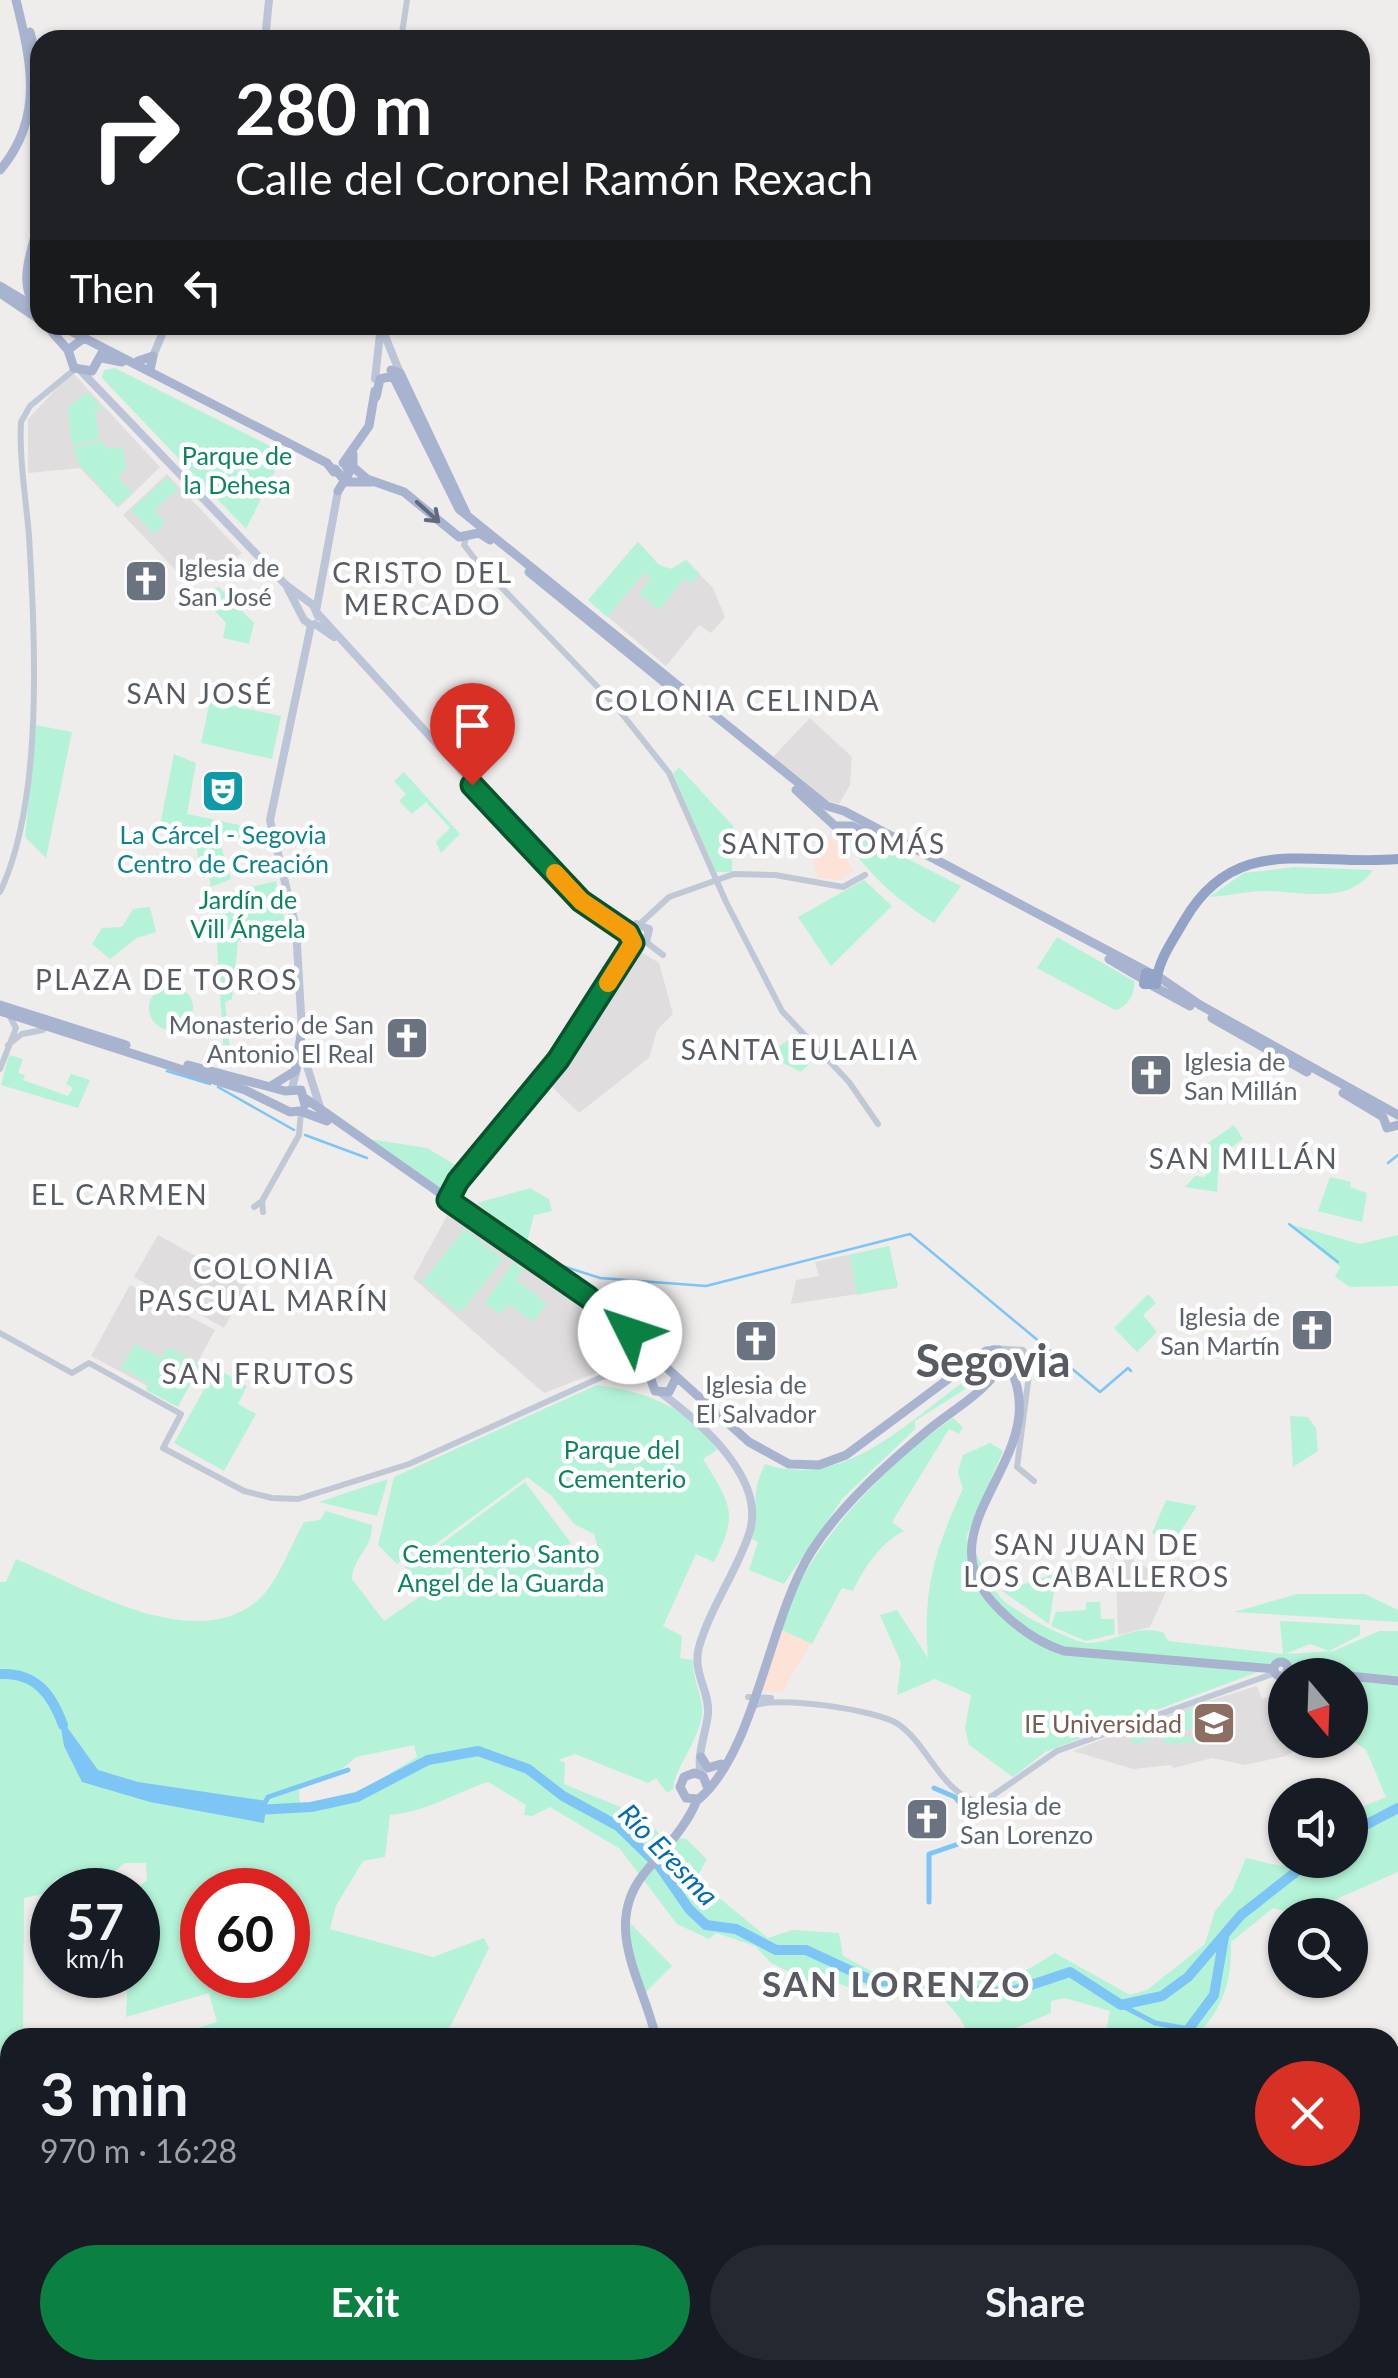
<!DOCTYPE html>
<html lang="en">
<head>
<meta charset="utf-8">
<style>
  :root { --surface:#171b24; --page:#242831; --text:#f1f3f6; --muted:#9ea1a6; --accent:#0b8043 }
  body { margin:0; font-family:Lato,sans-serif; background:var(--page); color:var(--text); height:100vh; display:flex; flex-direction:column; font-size:38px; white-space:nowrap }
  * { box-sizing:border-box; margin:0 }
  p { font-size:32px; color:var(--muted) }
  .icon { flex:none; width:55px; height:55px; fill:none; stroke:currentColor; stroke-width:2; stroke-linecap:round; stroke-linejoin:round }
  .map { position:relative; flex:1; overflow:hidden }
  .details { position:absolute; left:0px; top:2028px; width:1400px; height:352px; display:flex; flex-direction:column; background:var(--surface); border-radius:30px 30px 0 0; box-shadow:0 2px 8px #0004 }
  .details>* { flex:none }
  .banner { position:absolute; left:30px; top:30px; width:1340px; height:305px; border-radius:30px; box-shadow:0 2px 8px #0004; background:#202124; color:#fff; overflow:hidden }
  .needle { width:65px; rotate:161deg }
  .tools { position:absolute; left:1268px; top:1658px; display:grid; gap:20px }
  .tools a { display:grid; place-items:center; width:100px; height:100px; border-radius:50%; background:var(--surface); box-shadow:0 2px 8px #0004; font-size:50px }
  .speed { position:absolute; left:30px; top:1868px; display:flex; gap:20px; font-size:50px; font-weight:700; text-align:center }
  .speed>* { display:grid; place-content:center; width:130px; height:130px; border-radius:50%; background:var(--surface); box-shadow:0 2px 8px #0004; line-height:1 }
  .speed small { font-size:25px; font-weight:400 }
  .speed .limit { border:15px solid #d22; background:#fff; color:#111 }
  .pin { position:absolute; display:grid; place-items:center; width:85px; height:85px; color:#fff; margin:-102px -42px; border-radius:50% 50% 50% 0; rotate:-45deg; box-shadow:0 0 10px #0007 }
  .pin .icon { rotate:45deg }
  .me { position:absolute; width:110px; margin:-55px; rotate:311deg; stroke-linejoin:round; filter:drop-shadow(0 0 8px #0008) }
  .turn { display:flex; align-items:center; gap:35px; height:210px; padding:0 40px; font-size:45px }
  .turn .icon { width:130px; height:130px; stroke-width:2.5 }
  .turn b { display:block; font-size:70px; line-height:85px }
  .then { display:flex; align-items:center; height:95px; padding:0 40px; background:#0003; gap:20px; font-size:38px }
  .round { display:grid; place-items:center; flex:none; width:105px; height:105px; border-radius:52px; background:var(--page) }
  .headline { display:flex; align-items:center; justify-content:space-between; height:170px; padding:0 40px }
  h1 { font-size:60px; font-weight:700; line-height:75px }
  .action { display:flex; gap:20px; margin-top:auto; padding:20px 40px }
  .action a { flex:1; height:115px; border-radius:60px; background:var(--accent); color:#fff; font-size:40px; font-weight:700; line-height:115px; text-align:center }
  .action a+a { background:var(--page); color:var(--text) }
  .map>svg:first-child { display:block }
  .education { fill:#e0ddde }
  .medical { fill:#fde2d8 }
  .green { fill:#b4f3d8; fill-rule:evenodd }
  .water { fill:#7cc5f5 }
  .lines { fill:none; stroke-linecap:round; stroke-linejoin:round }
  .stream { stroke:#7cc5f5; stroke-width:2.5 }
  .canal { stroke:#7cc5f5; stroke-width:5 }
  .river { stroke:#7cc5f5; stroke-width:10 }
  .tertiary { stroke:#c0c8d6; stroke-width:6 }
  .secondary { stroke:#bcc4d8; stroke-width:8 }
  .primary { stroke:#a8b4cf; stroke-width:9 }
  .trunk { stroke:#93a3c8; stroke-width:10 }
  .oneway { stroke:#616a7e }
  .route-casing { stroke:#07532c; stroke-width:25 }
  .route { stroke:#0b8043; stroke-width:18 }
  .slow { stroke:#f59e0b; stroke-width:18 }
  .labels { text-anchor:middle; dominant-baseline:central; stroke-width:9; stroke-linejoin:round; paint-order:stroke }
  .park-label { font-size:25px; fill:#0c845e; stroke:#fff }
  .worship-label { font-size:25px; fill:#5b616d; stroke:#fff; text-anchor:start }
  .culture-label { font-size:25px; fill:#0d838f; stroke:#fff }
  .education-label { font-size:25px; fill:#785e54; stroke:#fff; text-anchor:end }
  .neighbourhood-label { font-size:28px; letter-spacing:2.5px; fill:#585b62; stroke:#fff }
  .water-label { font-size:28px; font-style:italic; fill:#006bb1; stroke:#fff }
  .district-label { font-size:35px; font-weight:bold; letter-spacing:2.5px; fill:#585b62; stroke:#fff }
  .town-label { font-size:45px; font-weight:bold; fill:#585b62; stroke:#fff }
</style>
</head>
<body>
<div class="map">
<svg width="1398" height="2378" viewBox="0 0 1398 2378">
  <rect width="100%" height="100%" fill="#efecec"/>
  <path class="education" d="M72,372L160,467L118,508L80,468L28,473V419Z
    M167,474L242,553L212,580L187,582L123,515Z
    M638,542L659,565L671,569L686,560L713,588L725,617L711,633L699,625L666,666L588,600Z
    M810,718L852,757L850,785L839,804L828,801L772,758Z
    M636,949L659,963L673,1014L657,1030L649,1058L579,1113L552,1087L559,1079L555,1075Z
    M448,1214L594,1317L604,1370L544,1393L413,1278Z
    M158,1235L248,1285L224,1328L134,1277Z
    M889,1246L897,1288L791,1304L796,1280L819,1276L815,1262Z
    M130,1285L215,1330L197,1363L168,1348L147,1386L91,1356Z
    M1126,1556L1171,1581L1150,1627L1118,1635L1116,1576H1111L1112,1568L1121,1570Z
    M1257,1686L1262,1699L1285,1691V1740H1313L1286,1756L1245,1765L1212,1758L1174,1768L1171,1765L1133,1769L1073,1751L1162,1715Z"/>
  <path class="medical" d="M832,835L854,871L840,880L818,878L810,850Z
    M782,1630L811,1643L782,1692L760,1690Z"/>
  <path class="green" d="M115,368L284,453L246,529L102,378L104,370Z
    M87,392L103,409L95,411L99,439L72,446L68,407Z
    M101,441L109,449L122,447L126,469L118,477L132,493L117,506L80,465L73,448Z
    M167,477L178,489L154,510L165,523L154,534L131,510Z
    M638,542L659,565L671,569L686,560L699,573L692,584L684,579L659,610L639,593L651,578L644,573L607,617L588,600Z
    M219,587L254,623L249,644L223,638L226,623L198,593Z
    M210,701L281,716L272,759L201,743Z
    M36,725L72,732L46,858L25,837Z
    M174,754L196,763L187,814L258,829L260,837L241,846L239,837L219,839L231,879L211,887L209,876L202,878L194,835L160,825Z
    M679,767L733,826L732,872H716L673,774Z
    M404,772L460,834L441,853L436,842L450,828L426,802L412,814L399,801L406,794L394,781Z
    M849,829L961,886L934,923C894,898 869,875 842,835Z
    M1295,867L1373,870C1348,906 1302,891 1266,891C1246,891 1228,896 1209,897L1244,873Z
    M864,880L892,906L831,966L798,917Z
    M276,881L287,932L238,941L232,999L225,1002L232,1069L224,1057L214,896Z
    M150,907L156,932L137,938L110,959L92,944L102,928L122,927L133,909Z
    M1057,937L1134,981C1136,993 1127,1008 1115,1010L1037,968Z
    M149 1008a22 22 0 1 1 44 0a22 22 0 1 1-44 0Z
    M798,1033L820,1053L801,1072L767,1055Z
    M9,1055L23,1059L18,1073L25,1075L23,1080L68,1096L73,1088L66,1084L71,1074L90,1080L78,1108L1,1085Z
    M1234,1125L1243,1139L1219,1156L1217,1192L1185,1187L1195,1176L1205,1177L1210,1169L1192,1154Z
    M369,1139L427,1148L457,1166L443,1190Z
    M1330,1177L1351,1182L1350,1187L1367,1193L1362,1222L1318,1211Z
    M530,1188L549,1199L552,1211L534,1215L527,1243L477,1203Z
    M1289,1224L1360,1244L1398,1235V1286L1350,1287L1335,1277L1340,1267Z
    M465,1229L503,1260L460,1313L422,1282Z
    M889,1246L898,1286L857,1295L850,1255Z
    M513,1263L523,1270L516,1280L547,1303L533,1322L509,1304L500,1314L484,1303Z
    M1148,1294L1156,1303L1143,1315L1157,1332L1137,1352L1114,1328Z
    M135,1344L162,1358L168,1347L200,1365L178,1407L146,1390L148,1383L121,1368Z
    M216,1368L247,1386L238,1404L256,1414L224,1471L174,1443Z
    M970,1377L976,1382L915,1421V1429L843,1498L784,1584L749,1570L758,1542L752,1539C761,1505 748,1499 765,1464C845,1491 909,1420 970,1377Z
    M597,1385C646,1392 688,1406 717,1450L703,1459C731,1505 739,1513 714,1562L696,1554L663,1626L682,1636L680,1658L693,1660C692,1680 704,1697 702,1715C698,1742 674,1770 673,1789L667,1793L656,1778L648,1783L575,1754L558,1760L565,1763L564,1784L647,1818L660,1835L686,1839L707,1859L696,1879L768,1938L792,1930L839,1933L843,1956L873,1972L874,1977L946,1970L965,1977L980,1975L987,1984L1005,1983L1055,1953L1130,1995L1147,1990L1205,1944L1215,1911L1232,1891L1246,1858L1281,1866L1287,1860H1350V1812L1386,1797L1366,1750L1350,1739V1675H1315L1291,1664L1271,1667L1045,1752L1013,1777L969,1745L965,1728L971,1695L935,1679L897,1695L901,1663L880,1615L897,1610L928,1658C922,1591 935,1549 963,1489L958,1472L963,1455L990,1443L1003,1451L966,1538C980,1557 987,1580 1001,1598C1011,1610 1074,1644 1090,1643C1118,1642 1135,1623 1164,1633L1168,1641L1283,1654L1280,1621L1360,1625V1635L1329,1651L1310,1644L1285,1654L1334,1651L1379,1631H1398V1872L1300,1915L1273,1908L1231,1942C1232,1981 1223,2009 1195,2037H1047L1046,2031L1106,2032L1110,2011L1065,1998L1051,2001V2013L994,2037L978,2029L968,2032C936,1972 914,2001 864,1985L858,1991L817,1975L811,1983L771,1963L755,1946L716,1933L709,1939L677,1924L620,1849L550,1807L532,1816L524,1815L526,1805L488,1782C451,1794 430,1811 390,1815L385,1857L363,1861L336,1906L330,1929L433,1957L484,1938L489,1948L445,2037H169L217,2022L209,1993L126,2017L128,1975H138L136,1890L147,1880L146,1863H125L105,1879L57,1878L42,1894L24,1898L23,2037L10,2038V2094L0,2098V1582H6L16,1559C82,1586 190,1654 256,1602C276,1586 291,1545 304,1522L320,1520L326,1511L372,1525C373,1547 353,1558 352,1579L384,1621L422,1595L403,1563L420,1550L425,1556L525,1482L571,1543L555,1555L559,1562L576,1550L588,1564L598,1548L594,1534L574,1524L552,1496L527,1477L430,1548L421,1547L397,1564L378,1545L394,1477ZM414,1745L417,1757L359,1792L300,1806L299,1790L340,1771L356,1757ZM202,1890H288V1975H202Z
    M1290,1416L1308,1417L1316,1428L1318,1451L1293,1467Z
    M953,1418L963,1427L959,1434L949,1429L892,1522L904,1531C882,1541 862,1570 853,1591L842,1588L812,1644L782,1630C801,1550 886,1464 953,1418Z
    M388,1479L377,1516L319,1502Z
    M1166,1500L1197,1506L1172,1544L1152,1533Z
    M1088,1563V1577L1055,1585L1049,1624L1002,1591Z
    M1297,1594H1365L1398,1610V1622L1234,1612Z
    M1086,1602H1100L1101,1619H1114L1115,1634L1086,1641L1051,1626L1056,1612L1086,1610Z
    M1195,1708L1194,1729L1176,1730L1175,1718L1169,1733L1159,1735L1199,1738V1742L1167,1744L1158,1736L1134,1745L1128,1731Z
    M629,1922L672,1966L645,1993L630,1948Z
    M0,2172L10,2188V2320L0,2316Z"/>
  <path class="water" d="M59,1716L98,1770L138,1782L267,1801L264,1823L150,1802L82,1782L64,1746Z"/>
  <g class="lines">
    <path class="stream" d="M167,1071L210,1084
      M218,1087L294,1130
      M305,1135L367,1158
      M1388,1163L1398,1155
      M482,1217L547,1261L600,1278L706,1286L910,1234L1100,1392L1128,1368L1131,1371
      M1289,1224L1338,1262
      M436,2370L437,2378"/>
    <path class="canal" d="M934,1788L955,1797L967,1812
      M263,1807L268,1797L348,1770
      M929,1902V1854L973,1839L968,1816
      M1121,2005L1155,2023L1189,2029"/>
    <path class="river" d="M0,1674C36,1672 52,1695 63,1725
      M256,1810L311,1807L357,1797L428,1760L478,1751L528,1769L563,1796L618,1826L660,1867L689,1909L706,1925L736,1929L776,1950H806L873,1981L940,1982L986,1993L1013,1991L1070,1972L1121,2005L1162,1996L1188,1977L1241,1915L1311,1860
      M1350,1833L1398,1808
      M1182,2038L1214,1995L1224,1937
      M0,2305L10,2307
      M0,2377L1,2378"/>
    <path class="tertiary" d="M401,40L407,0
      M466,538L464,545L478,563L615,705L669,773L726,902L782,1011L849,1082L878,1124
      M0,892C44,800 35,638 29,536C26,499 19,459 21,422L30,406L75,369
      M641,923L669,897L734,874L775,875L843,887L865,875
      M646,942L663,955
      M8,1045L22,1034L43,1030
      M0,1069L16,1028L9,1015
      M262,1201L263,1212
      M254,1207L262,1201L299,1135L301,1112
      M0,1333L72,1373L89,1363L181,1414L163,1448L244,1491L272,1498L298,1499L409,1464L604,1376L650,1377
      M993,1348L1023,1350L1031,1359L1017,1467L1034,1481
      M748,1697L771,1698
      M754,1706C775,1695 878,1710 898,1724C929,1745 942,1796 982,1803L1057,1751L1275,1673
      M418,2038L431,2031L444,2038
      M0,2093L10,2089"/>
    <path class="secondary" d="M265,40L269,0
      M381,326L400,373
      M153,356L166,325
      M82,372L286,585L313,605L318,616
      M375,379L381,325
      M288,589L304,620L311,625
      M316,611L338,491
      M318,614L578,898L629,933L633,943
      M315,624L334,637
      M629,933L636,924L649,929L646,942L633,943
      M302,1031L296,928L270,820L311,625
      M305,1060L320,1107
      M292,1088L302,1050
      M448,1200L461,1178L553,1066L633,943
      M661,1393C699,1421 768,1479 749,1534C736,1573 710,1608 699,1647C692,1673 710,1691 708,1714C706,1733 696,1756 701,1775"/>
    <path class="primary" d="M30,32L40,72
      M0,170C45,117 31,61 16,0
      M40,218C33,249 14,285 40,311
      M0,286L30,304
      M0,293L40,320
      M46,325L68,350
      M59,325L327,463L334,472
      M84,338L68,350L74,368L92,371L102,353
      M102,358L122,362
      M138,361L153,356L150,370
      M391,370L400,373L466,513
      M376,397L380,379L393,376L459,509L827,806L844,811L1148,972
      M353,454V467L367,479L404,492L459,537L479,533L490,540
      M343,463L369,426L375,391
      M335,469L346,482H372
      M338,491L349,473L345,464
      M529,572L680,695
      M796,790L835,826H852L869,834
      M1109,959L1143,979
      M1156,975L1200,1005L1398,1115
      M1153,986L1190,1006
      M0,1005L126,1045
      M0,1011L245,1090L290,1112L300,1111L327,1121
      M1212,1018L1307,1072
      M188,1065L285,1091
      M271,1086L295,1071L302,1029
      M285,1091L301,1090L305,1105
      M1343,1093L1383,1117
      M306,1099L588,1297L749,1442L789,1464L819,1465L846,1455L986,1351L999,1350C1075,1451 908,1522 1000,1610C1019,1629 1039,1643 1064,1651L1274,1669
      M1383,1117L1387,1128L1398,1125
      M661,1367L650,1377L655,1391L669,1392L676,1378
      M980,1386L986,1368
      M1274 1669a7 7 0 1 1 14 0a7 7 0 1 1-14 0Z
      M1287,1671L1337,1675
      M1350,1676L1398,1681
      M701,1757L708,1768L721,1764
      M707,1786L703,1776L694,1773L684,1777L680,1787L686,1798L699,1799C756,1750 768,1621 811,1552C840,1506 885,1466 927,1431C953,1409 988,1392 1004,1360
      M656,2038C644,1983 602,1928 643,1875C662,1851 686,1828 697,1800
      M590,2378L595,2370"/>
    <path class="trunk" d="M1156,975L1146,973L1144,984H1156C1158,960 1172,942 1184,921C1236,831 1311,867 1398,859
      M620,2370L626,2378
      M602,2378L608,2370"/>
  </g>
  <defs><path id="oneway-shaft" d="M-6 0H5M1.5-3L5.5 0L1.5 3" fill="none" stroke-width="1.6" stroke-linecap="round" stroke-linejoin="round" transform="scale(2.5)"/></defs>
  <use class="oneway" href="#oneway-shaft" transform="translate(428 512) rotate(42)"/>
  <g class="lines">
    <g class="route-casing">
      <path id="route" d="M472,785L581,901L628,933L633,943L558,1060L458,1181L448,1200L588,1297L630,1332"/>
    </g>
    <use href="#route" class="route"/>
    <path class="slow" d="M555,873L581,901L628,933L633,943L608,983"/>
  </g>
  <defs>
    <g id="church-square" transform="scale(2.25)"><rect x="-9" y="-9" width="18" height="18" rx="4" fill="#6b7280" stroke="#fff"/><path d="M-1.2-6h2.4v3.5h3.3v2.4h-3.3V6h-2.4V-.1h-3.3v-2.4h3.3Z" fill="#fff"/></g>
    <g id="theatre-square" transform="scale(2.25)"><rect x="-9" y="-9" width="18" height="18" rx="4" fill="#0f9aa8" stroke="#fff"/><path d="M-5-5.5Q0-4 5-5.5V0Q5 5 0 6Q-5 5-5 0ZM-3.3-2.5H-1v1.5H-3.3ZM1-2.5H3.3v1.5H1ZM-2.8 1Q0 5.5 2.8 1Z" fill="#fff"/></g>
    <g id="university-square" transform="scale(2.25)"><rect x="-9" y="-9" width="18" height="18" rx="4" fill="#8d6e63" stroke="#fff"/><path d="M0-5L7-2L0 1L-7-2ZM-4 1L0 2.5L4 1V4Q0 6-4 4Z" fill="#fff"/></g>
  </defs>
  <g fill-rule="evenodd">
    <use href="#church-square" x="146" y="581"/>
    <use href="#theatre-square" x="223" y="791"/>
    <use href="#church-square" x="407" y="1038"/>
    <use href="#church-square" x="1151" y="1075"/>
    <use href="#church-square" x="1312" y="1330"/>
    <use href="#church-square" x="756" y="1341"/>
    <use href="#university-square" x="1214" y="1723"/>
    <use href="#church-square" x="927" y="1819"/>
  </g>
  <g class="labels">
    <g class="park-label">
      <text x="237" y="455">Parque de<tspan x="237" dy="29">la Dehesa</tspan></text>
      <text x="248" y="899">Jardín de<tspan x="248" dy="29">Vill Ángela</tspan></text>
      <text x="622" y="1449">Parque del<tspan x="622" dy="29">Cementerio</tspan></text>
      <text x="501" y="1553">Cementerio Santo<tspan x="501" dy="29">Angel de la Guarda</tspan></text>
    </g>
    <g class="worship-label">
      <text x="178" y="567">Iglesia de<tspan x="178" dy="29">San José</tspan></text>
      <text x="374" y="1024" text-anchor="end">Monasterio de San<tspan x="374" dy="29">Antonio El Real</tspan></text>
      <text x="1184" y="1061">Iglesia de<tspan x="1184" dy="29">San Millán</tspan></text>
      <text x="1280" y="1316" text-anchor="end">Iglesia de<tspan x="1280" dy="29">San Martín</tspan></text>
      <text x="756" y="1384" text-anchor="middle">Iglesia de<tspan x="756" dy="29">El Salvador</tspan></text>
      <text x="960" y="1805">Iglesia de<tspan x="960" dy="29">San Lorenzo</tspan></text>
    </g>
    <g class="culture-label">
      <text x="223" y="834">La Cárcel - Segovia<tspan x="223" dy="29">Centro de Creación</tspan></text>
    </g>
    <g class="education-label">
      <text x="1182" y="1723">IE Universidad</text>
    </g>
    <g class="neighbourhood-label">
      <text x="423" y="572">CRISTO DEL<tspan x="423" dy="32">MERCADO</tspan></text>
      <text x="200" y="693">SAN JOSÉ</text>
      <text x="738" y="700">COLONIA CELINDA</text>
      <text x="834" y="843">SANTO TOMÁS</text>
      <text x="167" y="979">PLAZA DE TOROS</text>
      <text x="800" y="1049">SANTA EULALIA</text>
      <text x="1244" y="1158">SAN MILLÁN</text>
      <text x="120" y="1194">EL CARMEN</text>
      <text x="264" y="1268">COLONIA<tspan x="264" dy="32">PASCUAL MARÍN</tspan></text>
      <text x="259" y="1373">SAN FRUTOS</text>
      <text x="1097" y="1544">SAN JUAN DE<tspan x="1097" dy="32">LOS CABALLEROS</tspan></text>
    </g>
    <g class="water-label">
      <text transform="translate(669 1854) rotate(46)">Río Eresma</text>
    </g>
    <g class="district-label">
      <text x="897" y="1983">SAN LORENZO</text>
    </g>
    <g class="town-label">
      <text x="993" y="1360">Segovia</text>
    </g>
  </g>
</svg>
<div class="tools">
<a><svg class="needle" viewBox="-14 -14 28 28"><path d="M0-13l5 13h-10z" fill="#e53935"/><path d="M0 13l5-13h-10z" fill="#9ea1a6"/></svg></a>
<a><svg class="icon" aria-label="sound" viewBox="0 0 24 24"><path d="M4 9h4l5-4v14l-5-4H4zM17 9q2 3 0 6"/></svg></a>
<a><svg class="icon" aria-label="search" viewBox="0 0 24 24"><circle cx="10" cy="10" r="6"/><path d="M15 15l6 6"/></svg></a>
</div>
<div class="speed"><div>57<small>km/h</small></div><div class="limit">60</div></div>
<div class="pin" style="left:472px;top:785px;background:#d93025"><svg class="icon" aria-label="arrive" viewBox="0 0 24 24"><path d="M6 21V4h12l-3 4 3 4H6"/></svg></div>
<svg class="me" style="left:630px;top:1332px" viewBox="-20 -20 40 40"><circle r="19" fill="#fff"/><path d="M0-13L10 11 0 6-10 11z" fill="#0b8043"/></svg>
<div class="banner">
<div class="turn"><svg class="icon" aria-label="right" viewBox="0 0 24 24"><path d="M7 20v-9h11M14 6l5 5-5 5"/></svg><div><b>280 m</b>Calle del Coronel Ramón Rexach</div></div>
<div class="then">Then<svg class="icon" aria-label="left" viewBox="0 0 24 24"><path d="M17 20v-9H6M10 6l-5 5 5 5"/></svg></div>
</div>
<section class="details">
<div class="headline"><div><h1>3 min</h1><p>970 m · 16:28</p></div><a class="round" style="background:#d93025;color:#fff"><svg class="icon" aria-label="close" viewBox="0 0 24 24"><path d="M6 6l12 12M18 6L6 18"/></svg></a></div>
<div class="action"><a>Exit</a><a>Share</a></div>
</section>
</div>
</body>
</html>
